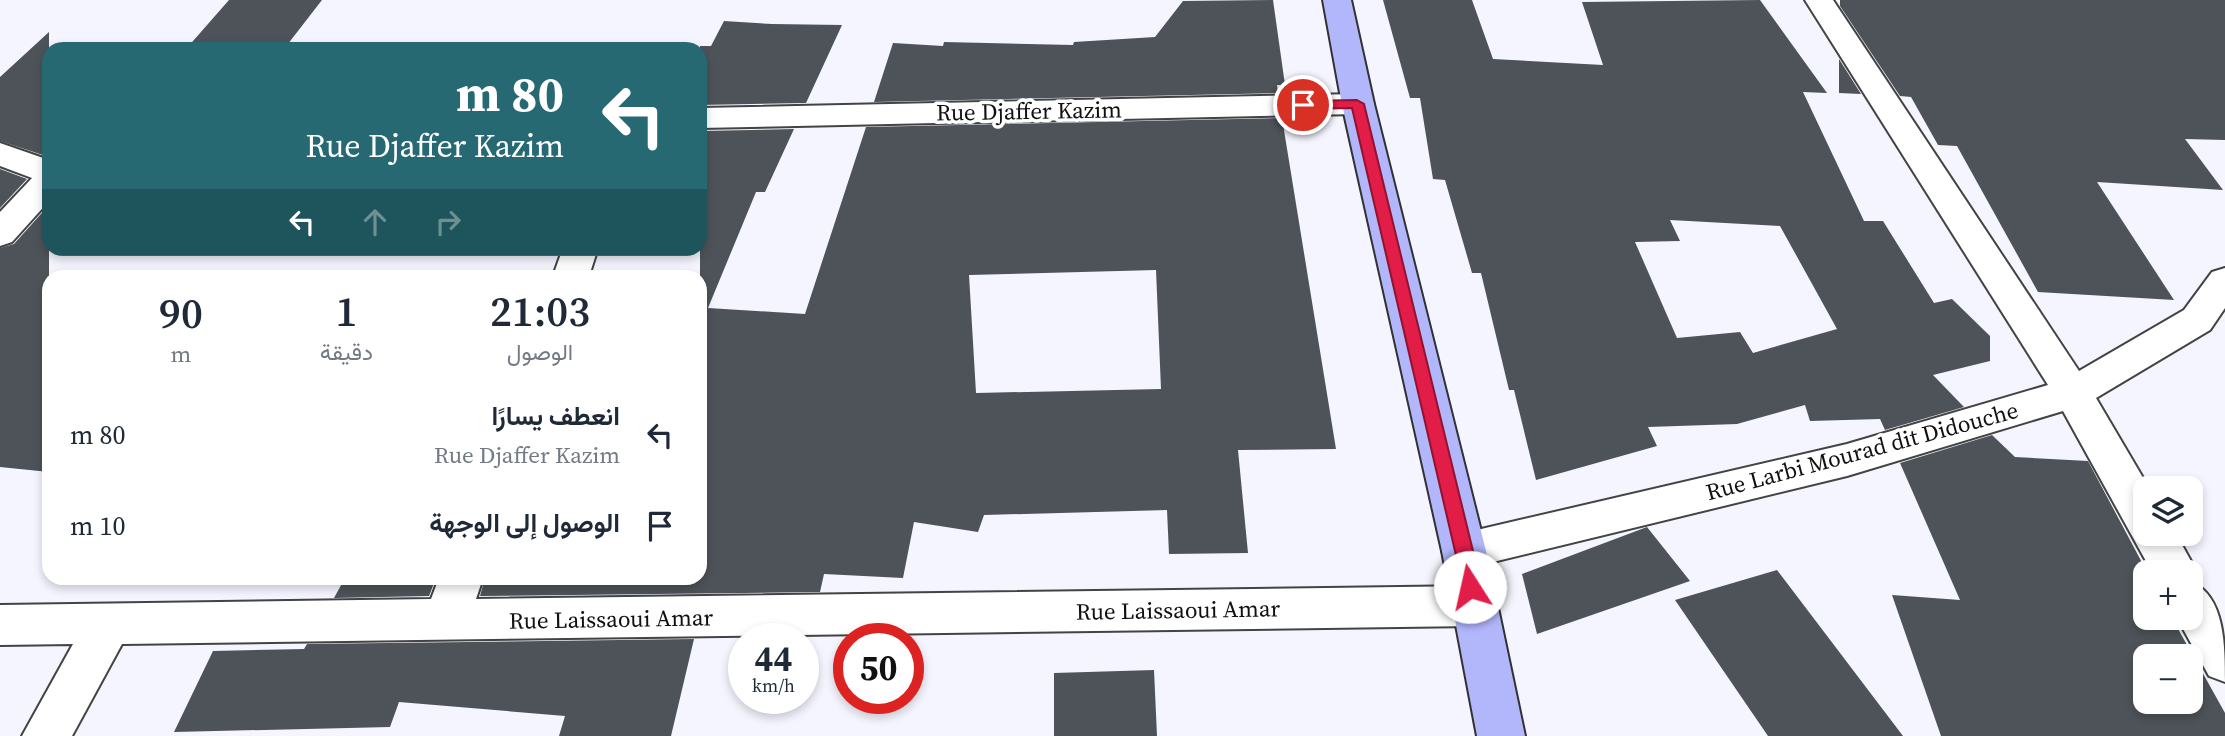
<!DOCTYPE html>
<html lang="ar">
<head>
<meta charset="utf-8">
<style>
  :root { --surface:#fff; --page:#f2f2f3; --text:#1f2937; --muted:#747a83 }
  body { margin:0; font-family:"Source Serif 4",Vazirmatn,serif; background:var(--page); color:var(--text); direction:rtl; height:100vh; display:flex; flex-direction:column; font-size:26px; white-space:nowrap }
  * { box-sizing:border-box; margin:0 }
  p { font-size:23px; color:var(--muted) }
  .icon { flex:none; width:38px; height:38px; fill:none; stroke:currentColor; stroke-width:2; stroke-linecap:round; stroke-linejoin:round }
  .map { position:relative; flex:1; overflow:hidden; direction:ltr }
  .details { position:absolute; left:42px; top:270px; width:665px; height:315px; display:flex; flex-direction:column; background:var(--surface); border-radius:21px; box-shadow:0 4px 10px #0003; direction:rtl }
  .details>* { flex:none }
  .guide { position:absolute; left:42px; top:42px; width:665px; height:214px; border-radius:21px; box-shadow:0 4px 10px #0003; direction:rtl; background:#266972; color:#fff; overflow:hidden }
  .buttons { position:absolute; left:2133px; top:476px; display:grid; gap:14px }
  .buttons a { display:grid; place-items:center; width:70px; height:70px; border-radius:14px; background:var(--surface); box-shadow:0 4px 10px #0003; font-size:35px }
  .speed { position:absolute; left:728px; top:623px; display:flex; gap:14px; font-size:35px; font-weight:700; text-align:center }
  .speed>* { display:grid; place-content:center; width:91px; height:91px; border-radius:50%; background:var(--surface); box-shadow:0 4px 10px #0003; line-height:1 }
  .speed small { font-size:18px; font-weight:400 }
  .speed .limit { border:10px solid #d22; background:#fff; color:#111 }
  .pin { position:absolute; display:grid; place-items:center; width:60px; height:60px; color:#fff; margin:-30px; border:4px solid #fff; border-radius:50%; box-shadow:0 2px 7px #0007 }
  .me { position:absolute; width:77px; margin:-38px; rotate:350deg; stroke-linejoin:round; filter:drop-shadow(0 0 5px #0008) }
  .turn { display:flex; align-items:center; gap:24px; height:147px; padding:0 28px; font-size:32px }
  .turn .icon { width:91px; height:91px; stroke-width:2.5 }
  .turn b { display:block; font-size:49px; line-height:60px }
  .lanes { display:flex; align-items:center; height:66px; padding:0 28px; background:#0003; justify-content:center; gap:35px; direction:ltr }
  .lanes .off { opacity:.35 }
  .eta { display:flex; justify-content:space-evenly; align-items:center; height:119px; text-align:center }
  .eta b { font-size:42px; font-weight:600; line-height:49px }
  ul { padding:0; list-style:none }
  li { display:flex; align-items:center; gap:21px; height:91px; padding:0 28px }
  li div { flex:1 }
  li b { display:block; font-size:26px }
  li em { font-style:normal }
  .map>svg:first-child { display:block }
  .building { fill:#4d5358; fill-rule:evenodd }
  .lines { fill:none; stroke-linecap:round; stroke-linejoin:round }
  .minor-casing { stroke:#434343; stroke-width:4 }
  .secondary-casing { stroke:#323232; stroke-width:4 }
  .minor { fill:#fff; fill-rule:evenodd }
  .secondary { fill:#b2b6fb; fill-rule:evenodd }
  .route { fill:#e11d48; stroke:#92132f; stroke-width:2 }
  .labels { text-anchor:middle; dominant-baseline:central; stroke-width:7; stroke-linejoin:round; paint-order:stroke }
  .street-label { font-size:23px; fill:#101010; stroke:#fff }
</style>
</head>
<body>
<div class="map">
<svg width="2225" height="736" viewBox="0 0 2225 736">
  <rect width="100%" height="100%" fill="#f4f5fe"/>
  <path class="building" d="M229,0H322L284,49H186Z
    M1273,0L1285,85H1277L1278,93L874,102L893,43L943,46L944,42L1073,45L1074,42L1155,37L1183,1Z
    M1383,0H1472L1493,59L1603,65L1582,2L1760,0L1827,93L1803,92L1864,221H1883L1934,303L1952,299L1990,336V361L1933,375L1964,407L1885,430L1880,419L1810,421L1805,405L1737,424L1648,427L1657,446L1536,480L1514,390H1509L1481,273H1472L1445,180L1433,179L1420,98H1410ZM1670,220L1780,226L1837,329L1753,353L1740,332L1677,338L1635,242L1680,241Z
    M1840,0H2225V140L2185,139L2223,190L2097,182L2174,300L2038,292L1957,146L1938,145L1911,97L1900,96L1840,6Z
    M724,21L772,24L842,25L806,103L700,105V46H711Z
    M49,32V157L0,141V77Z
    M1839,59L1861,94L1839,93Z
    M1282,118L1336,449L1238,450L1248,553L1169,554L1167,510L984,515L978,532L914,522L903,578L824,574L820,592L480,596L485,578H700V131L794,129L765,192H756L708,308L805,314L866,127ZM1156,270L1161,389L976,393L969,275Z
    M0,169L27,179L0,208Z
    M49,205V472L0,467V248L14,244Z
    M1992,435L2015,457L2088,461L2147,572L2146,618H2172L2225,713V736H1941L1892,595L1960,600L1900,463ZM2146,656H2191V702H2146Z
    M1647,527L1690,581L1537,634L1522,574Z
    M1777,570L1903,736H1768L1675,600Z
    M345,578H436L429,596L334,598Z
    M694,639L671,736H559L565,716L399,702L390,727L174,732L213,651L304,649L307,644Z
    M1154,670L1157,736H1054V673Z"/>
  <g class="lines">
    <g class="minor-casing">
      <path id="minor" d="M1805,0H1833L2079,371L2184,310L2212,272L2225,268V308L2210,330L2096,398L2149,488H2146V534H2176L2197,572L2192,582C2225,597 2225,646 2225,682L2209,676L2177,618H2191V572H2152L2063,411L1847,476L1464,569L1449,564L1442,551L1449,538L1464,533L1847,444L2048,385Z
        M1358,94L1369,97L1374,104L1369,111L1358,114L700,128V108Z
        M0,143L49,160V201L12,242L0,246V212L32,178L0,166Z
        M563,248H598L589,276H553Z
        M439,578H483L476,599L1474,586L1490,592L1496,606L1490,620L1474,626L122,644L72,736H22L73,644L0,645V605L431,599Z"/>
    </g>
    <g class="secondary-casing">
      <path id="secondary" d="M1323,0H1351L1374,104L1486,551L1525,736H1477L1442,551L1342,104Z"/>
    </g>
    <use href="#minor" class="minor"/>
    <use href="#secondary" class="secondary"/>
  </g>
  <path class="route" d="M1357,100L1364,104L1473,551L1480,587L1477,593L1470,595L1464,593L1455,551L1352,108L1303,109L1296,105L1303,101Z"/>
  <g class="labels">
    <g class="street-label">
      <text transform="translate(1029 111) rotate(-1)">Rue Djaffer Kazim</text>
      <text transform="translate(1862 451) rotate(-15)">Rue Larbi Mourad dit Didouche</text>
      <text transform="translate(1178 610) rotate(-1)">Rue Laissaoui Amar</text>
      <text transform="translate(611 619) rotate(-1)">Rue Laissaoui Amar</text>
    </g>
  </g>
</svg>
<div class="buttons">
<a><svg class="icon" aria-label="layers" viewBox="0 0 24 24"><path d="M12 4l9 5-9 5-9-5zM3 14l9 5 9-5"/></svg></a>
<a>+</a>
<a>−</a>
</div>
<div class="speed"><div>44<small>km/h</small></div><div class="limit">50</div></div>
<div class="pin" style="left:1303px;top:105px;background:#d93025"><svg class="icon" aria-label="arrive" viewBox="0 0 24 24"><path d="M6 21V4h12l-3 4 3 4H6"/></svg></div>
<svg class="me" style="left:1470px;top:587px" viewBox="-20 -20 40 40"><circle r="19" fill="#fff"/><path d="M0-13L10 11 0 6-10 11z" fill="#e11d48"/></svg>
<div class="guide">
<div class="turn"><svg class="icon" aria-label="left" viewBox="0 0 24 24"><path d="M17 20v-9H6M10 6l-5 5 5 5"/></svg><div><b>80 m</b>Rue Djaffer Kazim</div></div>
<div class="lanes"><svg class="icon" aria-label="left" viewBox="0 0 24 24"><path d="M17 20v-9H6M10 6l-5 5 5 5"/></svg><svg class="icon off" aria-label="ahead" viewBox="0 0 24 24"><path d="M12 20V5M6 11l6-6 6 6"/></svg><svg class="icon off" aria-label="right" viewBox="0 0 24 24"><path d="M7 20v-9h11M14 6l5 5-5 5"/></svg></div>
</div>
<section class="details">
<div class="eta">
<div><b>21:03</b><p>الوصول</p></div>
<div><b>1</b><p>دقيقة</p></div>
<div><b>90</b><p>m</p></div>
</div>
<ul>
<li><svg class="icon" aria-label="left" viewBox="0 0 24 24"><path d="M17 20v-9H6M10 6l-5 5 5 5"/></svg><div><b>انعطف يسارًا</b><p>Rue Djaffer Kazim</p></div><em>80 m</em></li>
<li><svg class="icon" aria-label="arrive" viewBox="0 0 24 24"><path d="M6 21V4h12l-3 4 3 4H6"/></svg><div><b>الوصول إلى الوجهة</b></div><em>10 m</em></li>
</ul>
</section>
</div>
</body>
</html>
